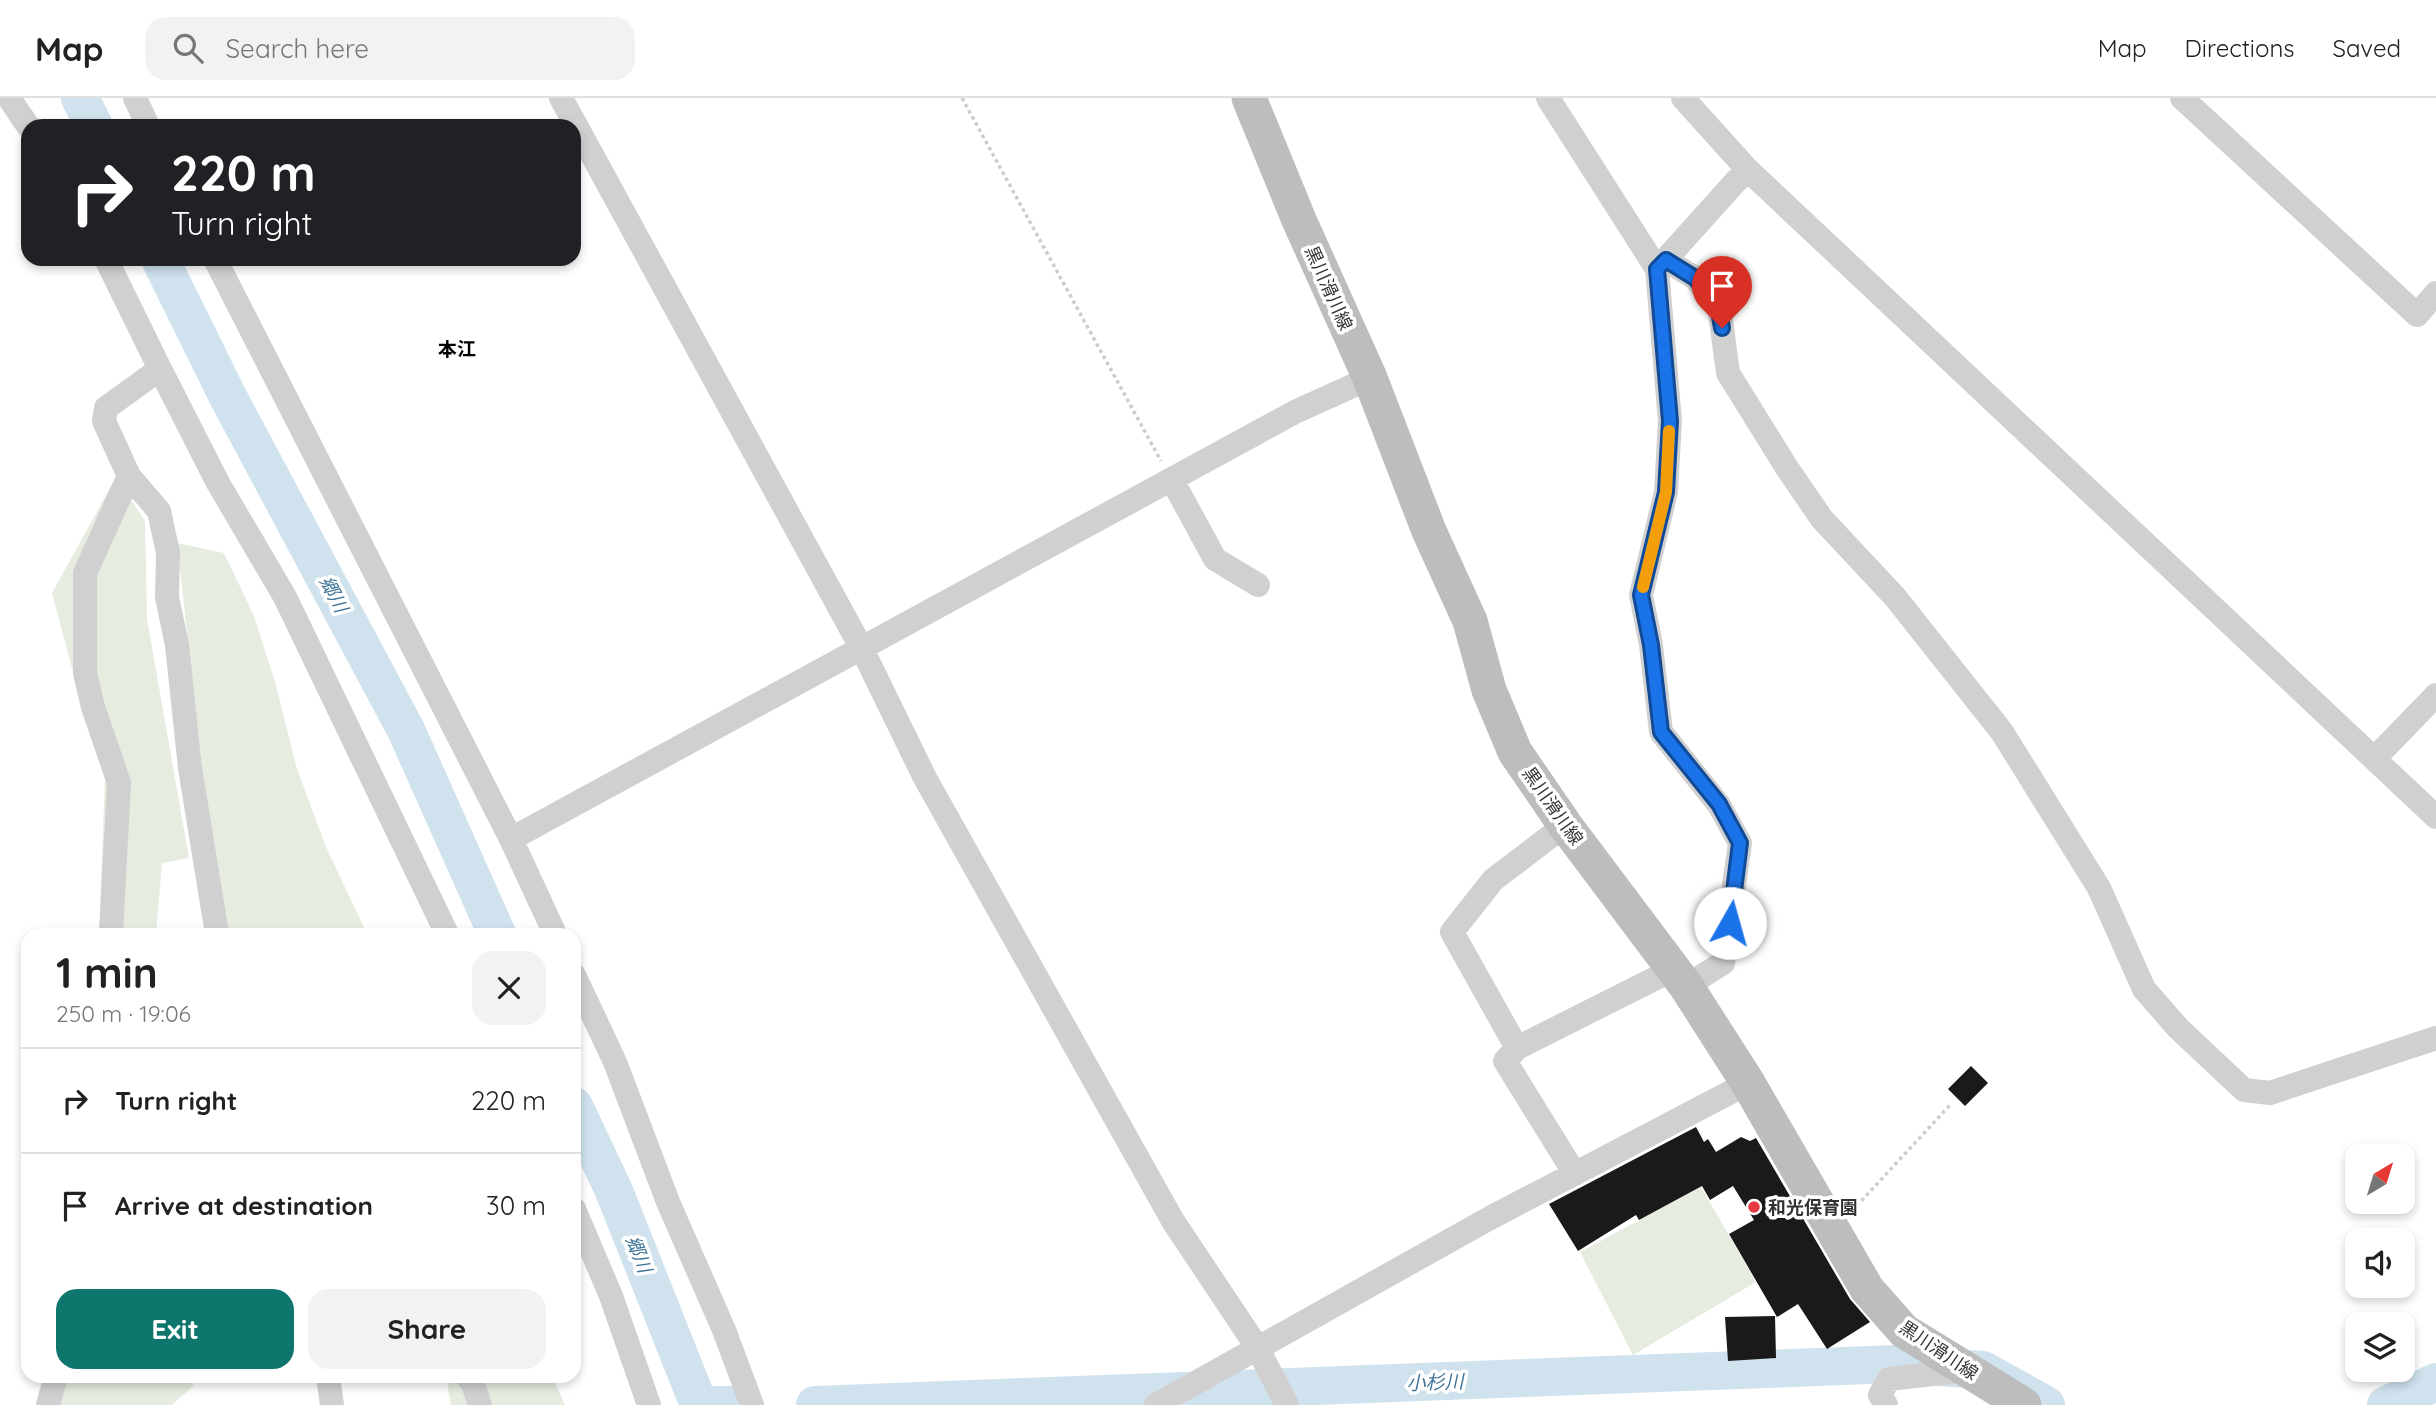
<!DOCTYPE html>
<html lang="en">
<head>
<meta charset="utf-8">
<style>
  :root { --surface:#fff; --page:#f2f2f2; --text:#222; --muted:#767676; --line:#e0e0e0; --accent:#0f766e }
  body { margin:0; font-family:Quicksand,"Noto Sans JP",sans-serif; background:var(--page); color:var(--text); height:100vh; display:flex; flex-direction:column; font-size:26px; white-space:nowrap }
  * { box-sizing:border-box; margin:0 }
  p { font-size:23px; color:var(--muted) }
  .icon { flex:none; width:38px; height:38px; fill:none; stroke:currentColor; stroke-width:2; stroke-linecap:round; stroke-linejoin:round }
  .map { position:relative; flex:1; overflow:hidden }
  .panel { position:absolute; left:21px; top:830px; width:560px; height:455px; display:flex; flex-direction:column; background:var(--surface); border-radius:21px; box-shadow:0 4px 10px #0003 }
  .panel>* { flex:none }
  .guide { position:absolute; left:21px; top:21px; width:560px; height:147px; border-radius:21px; box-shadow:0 4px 10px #0003; background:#202124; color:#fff; overflow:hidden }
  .needle { width:46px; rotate:38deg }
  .controls { position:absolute; left:2345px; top:1046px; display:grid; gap:14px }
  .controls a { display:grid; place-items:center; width:70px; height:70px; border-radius:14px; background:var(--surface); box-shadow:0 4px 10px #0003; font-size:35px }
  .pin { position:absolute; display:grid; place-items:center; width:60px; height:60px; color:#fff; margin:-72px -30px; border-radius:50% 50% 50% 0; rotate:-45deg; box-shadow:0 0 7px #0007 }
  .pin .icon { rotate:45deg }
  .me { position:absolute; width:77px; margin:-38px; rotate:7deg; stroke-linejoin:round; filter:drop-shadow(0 0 5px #0008) }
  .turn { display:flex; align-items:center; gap:24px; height:147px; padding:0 35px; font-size:32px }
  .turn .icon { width:91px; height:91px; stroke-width:2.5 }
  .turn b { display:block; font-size:49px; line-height:60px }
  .round { display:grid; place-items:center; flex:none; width:74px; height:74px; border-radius:21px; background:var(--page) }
  .head { display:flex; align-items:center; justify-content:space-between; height:119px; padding:0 35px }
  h1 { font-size:42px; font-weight:700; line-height:52px }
  .button { display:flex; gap:14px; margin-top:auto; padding:14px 35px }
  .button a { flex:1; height:80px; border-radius:21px; background:var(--accent); color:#fff; font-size:28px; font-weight:700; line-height:80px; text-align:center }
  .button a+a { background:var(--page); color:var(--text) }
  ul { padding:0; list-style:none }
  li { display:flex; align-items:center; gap:21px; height:105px; padding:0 35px; border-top:2px solid var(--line) }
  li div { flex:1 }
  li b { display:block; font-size:26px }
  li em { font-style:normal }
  header { display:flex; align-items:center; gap:42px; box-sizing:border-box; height:98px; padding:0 35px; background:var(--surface); border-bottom:2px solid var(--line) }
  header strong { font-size:33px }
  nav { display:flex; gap:38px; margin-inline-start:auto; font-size:24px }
  .search { width:490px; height:63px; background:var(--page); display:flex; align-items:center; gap:18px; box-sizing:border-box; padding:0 24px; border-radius:21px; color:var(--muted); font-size:26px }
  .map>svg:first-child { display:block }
  .green { fill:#e6ecdf }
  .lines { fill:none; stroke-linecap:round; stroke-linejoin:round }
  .river { stroke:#cfe2ee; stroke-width:38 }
  .building { fill:#1a1a1a }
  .path { stroke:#cdcdcd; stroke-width:3.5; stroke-dasharray:3.5 3.5; stroke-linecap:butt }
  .street { stroke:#d0d0d0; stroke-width:24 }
  .secondary { stroke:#bdbdbd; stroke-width:35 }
  .route-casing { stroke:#114b97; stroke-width:18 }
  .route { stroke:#1a73e8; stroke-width:12 }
  .slow { stroke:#f59e0b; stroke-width:12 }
  .poi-dot { fill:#e63946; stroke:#fff; stroke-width:2.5 }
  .labels { text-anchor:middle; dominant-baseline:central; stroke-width:7; stroke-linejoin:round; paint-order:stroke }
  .street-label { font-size:18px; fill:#333; stroke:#fff }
  .poi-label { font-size:18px; font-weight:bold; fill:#333; stroke:#fff; text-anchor:start }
  .neighbourhood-label { font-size:19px; font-weight:bold; fill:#000; stroke:#fff }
  .water-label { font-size:19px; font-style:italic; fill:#3f7597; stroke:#fff }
</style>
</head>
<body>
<header>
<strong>Map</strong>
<div class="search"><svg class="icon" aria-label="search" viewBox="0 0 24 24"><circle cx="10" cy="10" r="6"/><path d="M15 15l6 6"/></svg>Search here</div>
<nav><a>Map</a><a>Directions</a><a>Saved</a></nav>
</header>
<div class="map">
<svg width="2436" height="1307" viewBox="0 0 2436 1307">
  <rect width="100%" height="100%" fill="#fff"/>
  <path class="green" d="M116,379L145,423L147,521L189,760L162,765L156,836H99L105,680L81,604L52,495Z
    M177,445L224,455L254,518L275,584L297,671L326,749L367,836H229L209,734Z
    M1701,1089L1756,1184L1633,1257L1580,1154Z
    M51,1278H192L193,1288L172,1307H45Z
    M446,1278H552L565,1307H451Z"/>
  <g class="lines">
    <path class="river" d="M80,0L94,28
      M160,161L228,299L406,632L497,836
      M574,1008L614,1093L699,1307
      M699,1307H734
      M815,1307L1896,1266L1983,1272L2046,1307
      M2386,1307L2436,1284"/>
  </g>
  <path class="building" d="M1971,968L1988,985L1965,1008L1948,991Z
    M1696,1029L1704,1044L1708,1041L1716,1054L1741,1039L1750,1043L1756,1040L1850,1201L1870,1224L1827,1251L1798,1206L1777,1219L1729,1136L1754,1122L1733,1088L1710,1102L1702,1088L1639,1122L1636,1117L1578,1153L1549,1106Z
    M1775,1218L1776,1260L1728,1263L1725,1219Z"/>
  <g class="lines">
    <path class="path" d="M962,0L1161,363
      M1852,1113L1951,1006"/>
    <path class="street" d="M9,0L28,28
      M135,0L148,28
      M561,0L862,551L925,680L1173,1123L1257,1249L1287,1307
      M1548,0L1657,171
      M1683,0L1747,71L2436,719
      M2182,0L2417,217L2436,195
      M106,161L160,271L106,310L104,323L129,378L85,475V575L93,609L119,685L111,836
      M215,161L511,741L555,836
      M1666,162L1695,180L1719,207L1728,275L1787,370L1822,421L1895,499L2002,634L2099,790L2144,891L2178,930L2244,992L2270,995L2436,940
      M160,271L218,385L285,499L447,836
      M129,378L159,413L168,455L167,499L177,547L190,670L217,836
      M1172,382L1215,461L1258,487
      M2374,661L2436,597
      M511,741L1295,314L1370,280
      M574,877L615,964L668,1104L724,1232L752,1307
      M1686,888L1723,865L1740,745L1719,707L1661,634L1651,547L1641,497L1666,394L1670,323L1657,171L1747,71
      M1517,950L1452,834L1493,782L1565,727
      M1575,1076L1505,963L1517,950L1674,871
      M574,1111L611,1198L649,1307
      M328,1278L332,1307
      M467,1278L473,1286L480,1307
      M48,1307L56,1278
      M1156,1307L1490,1120L1748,985
      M1886,1307L1880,1297L1889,1281L1968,1272"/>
    <path class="secondary" d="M1249,0L1299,122L1370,280L1429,433L1470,523L1489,592L1515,654L1565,727L1686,888L1748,985L1867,1191L1904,1233L2024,1307"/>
  </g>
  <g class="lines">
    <g class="route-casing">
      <path id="route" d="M1722,230L1718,207L1695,180L1666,162L1657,171L1670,323L1666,394L1641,497L1651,547L1661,634L1719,706L1740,745L1730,825"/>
    </g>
    <use href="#route" class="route"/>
    <path class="slow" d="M1643,489L1666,394L1669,333"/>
  </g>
  <circle class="poi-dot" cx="1754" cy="1109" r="7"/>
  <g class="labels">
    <g class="street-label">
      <text transform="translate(1329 190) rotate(66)">黒川滑川線</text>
      <text transform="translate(1553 708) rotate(55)">黒川滑川線</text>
      <text transform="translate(1939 1252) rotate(34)">黒川滑川線</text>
    </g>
    <g class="poi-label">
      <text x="1768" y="1109">和光保育園</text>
    </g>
    <g class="neighbourhood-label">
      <text x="457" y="251">本江</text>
    </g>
    <g class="water-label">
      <text transform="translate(334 496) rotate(62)">郷川</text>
      <text transform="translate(639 1156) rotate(68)">郷川</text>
      <text transform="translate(1435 1284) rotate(-2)">小杉川</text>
    </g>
  </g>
</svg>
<div class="controls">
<a><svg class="needle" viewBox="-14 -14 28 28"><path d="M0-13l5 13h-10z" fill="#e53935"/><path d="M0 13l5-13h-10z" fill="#767676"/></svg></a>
<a><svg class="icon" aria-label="sound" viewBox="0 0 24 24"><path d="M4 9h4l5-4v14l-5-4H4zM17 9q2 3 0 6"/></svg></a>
<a><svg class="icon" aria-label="layers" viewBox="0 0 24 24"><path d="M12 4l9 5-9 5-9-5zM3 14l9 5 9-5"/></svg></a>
</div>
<div class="pin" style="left:1722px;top:230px;background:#d93025"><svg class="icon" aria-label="arrive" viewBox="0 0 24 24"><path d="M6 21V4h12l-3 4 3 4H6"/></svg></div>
<svg class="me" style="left:1730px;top:825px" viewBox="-20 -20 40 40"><circle r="19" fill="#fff"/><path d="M0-13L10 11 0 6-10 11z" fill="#1a73e8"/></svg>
<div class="guide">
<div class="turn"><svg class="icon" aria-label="right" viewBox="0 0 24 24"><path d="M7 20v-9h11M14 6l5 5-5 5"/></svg><div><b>220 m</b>Turn right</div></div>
</div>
<section class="panel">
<div class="head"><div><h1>1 min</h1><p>250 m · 19:06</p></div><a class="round"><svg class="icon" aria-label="close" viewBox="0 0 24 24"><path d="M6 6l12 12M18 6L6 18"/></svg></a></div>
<ul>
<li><svg class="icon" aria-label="right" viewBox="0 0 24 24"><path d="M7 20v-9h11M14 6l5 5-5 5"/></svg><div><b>Turn right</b></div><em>220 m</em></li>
<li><svg class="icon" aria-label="arrive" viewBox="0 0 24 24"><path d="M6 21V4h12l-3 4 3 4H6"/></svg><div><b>Arrive at destination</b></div><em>30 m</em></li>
</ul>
<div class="button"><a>Exit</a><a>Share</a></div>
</section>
</div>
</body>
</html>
